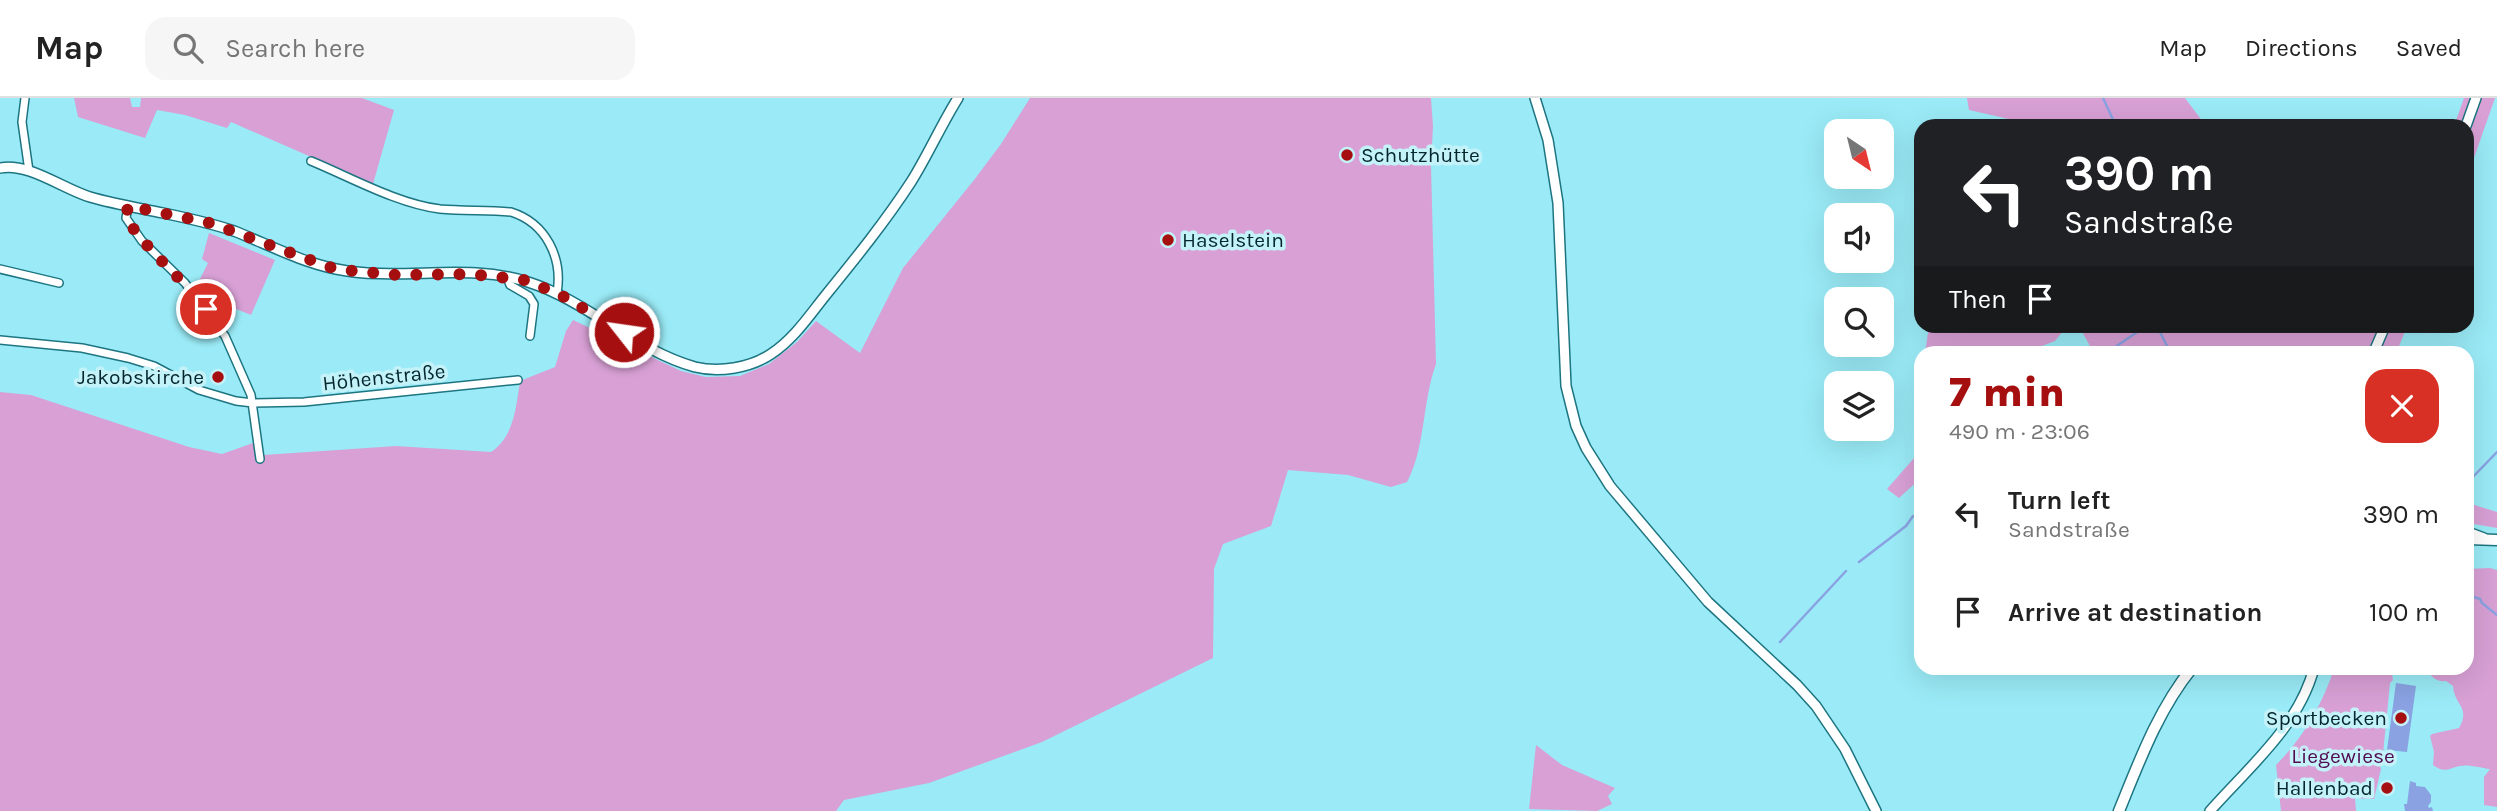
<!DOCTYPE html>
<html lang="en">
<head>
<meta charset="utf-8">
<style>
  :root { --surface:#fff; --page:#f6f6f6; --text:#222; --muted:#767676; --line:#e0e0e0; --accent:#a50f10 }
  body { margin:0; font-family:Karla,sans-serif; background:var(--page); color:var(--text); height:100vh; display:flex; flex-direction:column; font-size:26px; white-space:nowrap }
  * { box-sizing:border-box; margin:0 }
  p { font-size:23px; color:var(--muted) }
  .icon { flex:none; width:38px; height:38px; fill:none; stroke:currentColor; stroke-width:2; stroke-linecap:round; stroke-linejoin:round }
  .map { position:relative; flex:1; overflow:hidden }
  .sheet { position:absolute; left:1914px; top:248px; width:560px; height:329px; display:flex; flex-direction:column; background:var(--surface); border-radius:21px; box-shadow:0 7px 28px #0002 }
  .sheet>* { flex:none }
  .banner { position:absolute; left:1914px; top:21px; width:560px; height:214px; border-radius:21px; box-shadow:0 7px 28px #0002; background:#202124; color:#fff; overflow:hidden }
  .needle { width:46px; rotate:145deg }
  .tools { position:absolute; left:1824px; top:21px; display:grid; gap:14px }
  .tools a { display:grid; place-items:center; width:70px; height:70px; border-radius:14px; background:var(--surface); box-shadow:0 7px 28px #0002; font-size:35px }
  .pin { position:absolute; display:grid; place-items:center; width:60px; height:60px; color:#fff; margin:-30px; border:4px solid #fff; border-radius:50%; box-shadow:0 2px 7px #0007 }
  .me { position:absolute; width:77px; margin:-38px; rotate:300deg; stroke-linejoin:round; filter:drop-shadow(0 0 5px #0008) }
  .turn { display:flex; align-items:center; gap:24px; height:147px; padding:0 35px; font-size:32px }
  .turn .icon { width:91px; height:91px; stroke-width:2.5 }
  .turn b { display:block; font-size:49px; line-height:60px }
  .then { display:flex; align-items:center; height:66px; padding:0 35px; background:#0003; gap:14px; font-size:26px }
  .round { display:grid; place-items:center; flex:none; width:74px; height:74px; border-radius:21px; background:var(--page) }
  .head { display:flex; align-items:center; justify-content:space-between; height:119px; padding:0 35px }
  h1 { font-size:42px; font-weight:800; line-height:52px; color:var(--accent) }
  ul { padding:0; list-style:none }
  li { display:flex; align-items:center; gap:21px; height:98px; padding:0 35px }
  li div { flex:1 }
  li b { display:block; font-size:26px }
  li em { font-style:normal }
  header { display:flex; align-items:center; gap:42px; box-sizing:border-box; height:98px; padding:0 35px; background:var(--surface); border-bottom:2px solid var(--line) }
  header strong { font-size:33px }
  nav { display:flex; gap:38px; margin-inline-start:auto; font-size:24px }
  .search { width:490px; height:63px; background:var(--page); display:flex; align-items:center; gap:18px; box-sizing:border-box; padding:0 24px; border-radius:21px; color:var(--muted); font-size:26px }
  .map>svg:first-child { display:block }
  .green { fill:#d8a0d5 }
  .water { fill:#8aa2e2 }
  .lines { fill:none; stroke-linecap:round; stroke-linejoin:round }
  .stream { stroke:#8aa2e2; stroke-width:2.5 }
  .minor-casing { stroke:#1d7581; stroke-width:10 }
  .tertiary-casing { stroke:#1d7581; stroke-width:12 }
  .secondary-casing { stroke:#1d7581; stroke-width:13 }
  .minor { stroke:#fff; stroke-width:7 }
  .tertiary { stroke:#fff; stroke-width:9 }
  .secondary { stroke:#fff; stroke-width:10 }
  .route { stroke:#a50f10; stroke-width:12; stroke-dasharray:0 21.6 }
  .poi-dot { fill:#a50f10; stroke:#c4f2f9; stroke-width:2.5 }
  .labels { text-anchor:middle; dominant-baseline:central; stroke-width:7; stroke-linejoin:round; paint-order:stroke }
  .poi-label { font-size:21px; fill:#03272c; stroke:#c4f2f9; text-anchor:end }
  .street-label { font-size:21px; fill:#03272c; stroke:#c4f2f9 }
  .park-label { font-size:21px; fill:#500b50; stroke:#c4f2f9 }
</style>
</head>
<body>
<header>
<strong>Map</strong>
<div class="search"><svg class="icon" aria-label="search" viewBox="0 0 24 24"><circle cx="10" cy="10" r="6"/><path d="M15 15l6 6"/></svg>Search here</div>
<nav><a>Map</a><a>Directions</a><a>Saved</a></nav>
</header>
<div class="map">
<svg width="2497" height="713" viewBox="0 0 2497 713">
  <rect width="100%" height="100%" fill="#9aebf7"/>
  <path class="green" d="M74,0H130L132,9H140L141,0H362L394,12L373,86L231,24L227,30L185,17L157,12L145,40L78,19Z
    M1030,0H1431L1433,28L1431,67L1436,266C1422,304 1426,348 1407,384L1391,389L1348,377L1288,372L1271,428L1223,446L1214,471L1213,560L1042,644L929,685L844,702L836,713H0V294L31,297L189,349L222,356L259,343L264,357L396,348L491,354C514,339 516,309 520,283L555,269L566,233L573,222L681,273L706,279L740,278L769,266L797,244L816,223L860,255L903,170L974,82L1001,46Z
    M1967,0H2185L2206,28H2039L1969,12Z
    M2464,0H2495L2468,77V28H2454Z
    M209,135L275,162L251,217L224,206L218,219L195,191L208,165L202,161Z
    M1929,228H2067L2055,243L2023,255H1925Z
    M2079,228H2407L2396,256L2083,255L2091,250Z
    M1921,352V380L1899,400L1887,391Z
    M2468,405L2497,414V430L2468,425Z
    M2490,470L2497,472V709L2484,707V679L2490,671C2482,670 2468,666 2460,668C2449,670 2445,676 2433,667L2434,654L2430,638L2432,636L2459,630C2471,609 2454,607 2453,588L2446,583C2436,584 2431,579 2427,571L2468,570V471Z
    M2334,571H2411L2392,576L2393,582L2390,585L2383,656L2379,664L2381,671L2374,701L2355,700L2356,713H2281L2276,667C2303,640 2322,607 2334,571Z
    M1536,647L1562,667L1615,690L1608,698L1612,706L1597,713L1529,711Z"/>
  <path class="water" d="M2396,585L2416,588L2407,654L2387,652Z
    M2410,683L2416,685V688L2425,689L2431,697V704L2428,708L2429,710L2432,709L2433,713H2405L2404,706H2407Z"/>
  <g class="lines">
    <path class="stream" d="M2103,0L2116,28
      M2157,228L2171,256
      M2105,256L2146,228
      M2468,384L2497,354
      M1859,464L1906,428L1913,418
      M2468,497L2480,501L2482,505L2497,517
      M1780,544L1846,473"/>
    <g class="minor-casing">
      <path id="minor" d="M25,0L22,24L29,73
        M311,63C350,79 398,106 440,111C463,113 488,112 511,114C546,125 563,160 557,195
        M128,108L126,120L142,143L185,185L225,238L251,297L260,361
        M0,171L59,185
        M507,179L510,187L529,198L534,206L530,238
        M0,242L82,250L128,260L154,268L199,292L236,303L253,305L304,304L518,282"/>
    </g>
    <g class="tertiary-casing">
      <path id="tertiary" d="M1535,0L1548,42L1558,105L1566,288L1576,328L1586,350L1610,388L1708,504L1797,587L1816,608L1845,651L1876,713
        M2466,28L2476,0
        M0,70C28,64 63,91 90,99C114,106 139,110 163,115C187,120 211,125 234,133C267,146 301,164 336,171C399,184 466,164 528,184C588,203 634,252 695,269C719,275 750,270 771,256C793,242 809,218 825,198C855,161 885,124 911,84C928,57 941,27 958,0
        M2373,256L2385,228
        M2468,434L2484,440
        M2210,713C2248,670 2299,628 2314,570"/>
    </g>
    <g class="secondary-casing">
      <path id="secondary" d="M2468,441L2497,442
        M2119,713C2139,664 2158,612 2192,570"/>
    </g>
    <use href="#minor" class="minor"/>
    <use href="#tertiary" class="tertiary"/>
    <use href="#secondary" class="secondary"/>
  </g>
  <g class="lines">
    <path class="route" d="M206,211C181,179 148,154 126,120L128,108L210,125L335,171L396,177L471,176L524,182L557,195L624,234"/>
  </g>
  <g class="poi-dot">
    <circle cx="1347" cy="57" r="7"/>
    <circle cx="1168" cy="142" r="7"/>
    <circle cx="218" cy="279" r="7"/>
    <circle cx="2401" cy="620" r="7"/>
    <circle cx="2387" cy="690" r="7"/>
  </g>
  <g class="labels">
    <g class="poi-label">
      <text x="1361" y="57" text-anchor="start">Schutzhütte</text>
      <text x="1182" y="142" text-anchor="start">Haselstein</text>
      <text x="204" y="279">Jakobskirche</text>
      <text x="2387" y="620">Sportbecken</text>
      <text x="2373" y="690">Hallenbad</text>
    </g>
    <g class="street-label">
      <text transform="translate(384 279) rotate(-6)">Höhenstraße</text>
    </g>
    <g class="park-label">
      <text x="2343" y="658">Liegewiese</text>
    </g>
  </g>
</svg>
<div class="tools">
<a><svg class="needle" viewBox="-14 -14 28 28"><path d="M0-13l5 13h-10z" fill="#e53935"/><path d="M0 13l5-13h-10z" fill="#767676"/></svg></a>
<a><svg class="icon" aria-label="sound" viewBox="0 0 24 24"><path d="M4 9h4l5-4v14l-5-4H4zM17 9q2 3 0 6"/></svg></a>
<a><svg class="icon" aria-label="search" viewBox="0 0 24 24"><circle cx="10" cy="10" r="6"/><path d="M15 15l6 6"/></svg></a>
<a><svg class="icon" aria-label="layers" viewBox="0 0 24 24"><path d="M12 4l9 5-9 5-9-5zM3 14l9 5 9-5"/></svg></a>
</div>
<div class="pin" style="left:206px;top:211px;background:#d93025"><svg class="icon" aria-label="arrive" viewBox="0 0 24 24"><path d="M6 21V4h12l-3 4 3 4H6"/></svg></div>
<svg class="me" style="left:624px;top:234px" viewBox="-20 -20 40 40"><circle r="17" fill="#a50f10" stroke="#fff" stroke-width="3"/><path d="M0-11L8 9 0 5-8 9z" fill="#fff"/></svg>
<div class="banner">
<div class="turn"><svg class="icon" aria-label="left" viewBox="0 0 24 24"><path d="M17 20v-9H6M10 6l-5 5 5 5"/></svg><div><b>390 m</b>Sandstraße</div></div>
<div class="then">Then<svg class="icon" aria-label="arrive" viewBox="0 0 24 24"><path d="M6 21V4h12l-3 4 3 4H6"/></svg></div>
</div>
<section class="sheet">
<div class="head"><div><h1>7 min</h1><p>490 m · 23:06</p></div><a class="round" style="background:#d93025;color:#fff"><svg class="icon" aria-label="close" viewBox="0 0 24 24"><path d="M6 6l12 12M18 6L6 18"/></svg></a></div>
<ul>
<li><svg class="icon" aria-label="left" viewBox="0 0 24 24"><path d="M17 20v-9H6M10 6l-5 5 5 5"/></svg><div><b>Turn left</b><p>Sandstraße</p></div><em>390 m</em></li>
<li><svg class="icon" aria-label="arrive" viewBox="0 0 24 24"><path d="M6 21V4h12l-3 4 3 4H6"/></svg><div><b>Arrive at destination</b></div><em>100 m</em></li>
</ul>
</section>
</div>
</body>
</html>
